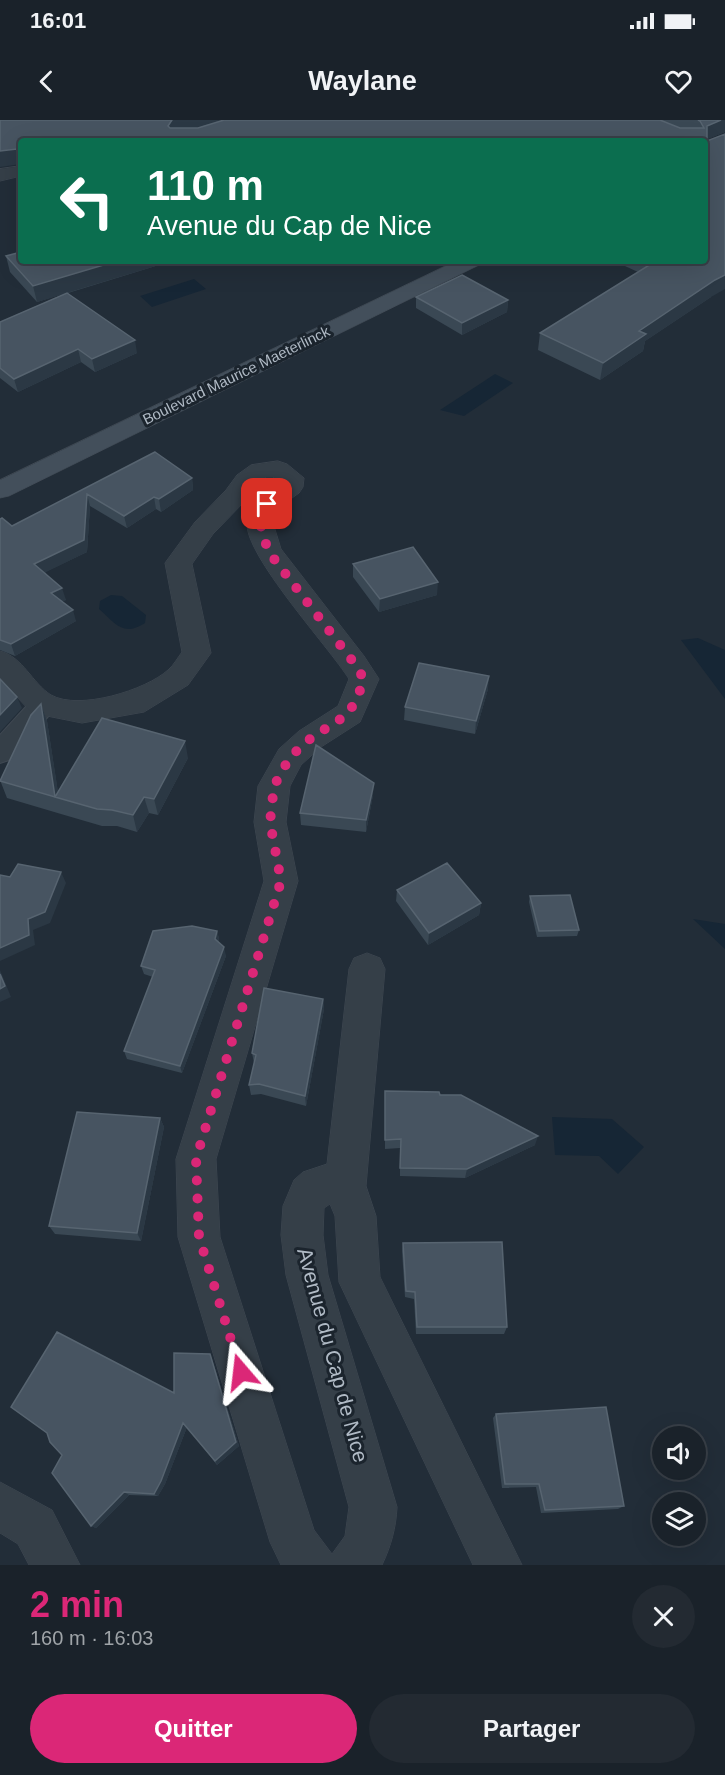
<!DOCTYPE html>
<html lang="fr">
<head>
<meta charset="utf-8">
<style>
  :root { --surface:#1a222a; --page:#232a32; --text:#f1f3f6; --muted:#9fa4a8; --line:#383f47; --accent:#db2777 }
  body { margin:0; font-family:Helvetica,sans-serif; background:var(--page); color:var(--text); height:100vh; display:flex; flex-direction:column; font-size:22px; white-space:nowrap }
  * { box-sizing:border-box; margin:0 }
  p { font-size:20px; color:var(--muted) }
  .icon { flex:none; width:33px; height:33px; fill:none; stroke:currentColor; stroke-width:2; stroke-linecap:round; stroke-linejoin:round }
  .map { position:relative; height:1445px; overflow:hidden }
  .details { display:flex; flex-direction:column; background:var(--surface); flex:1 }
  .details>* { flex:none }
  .guide { position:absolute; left:18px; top:18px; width:690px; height:126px; border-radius:6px; box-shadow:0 6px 24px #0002,0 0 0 2px var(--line); background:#0b6e4f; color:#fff; overflow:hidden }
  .fabs { position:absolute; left:652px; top:1306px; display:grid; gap:12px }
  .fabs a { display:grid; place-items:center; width:54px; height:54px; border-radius:50%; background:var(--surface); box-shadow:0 6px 24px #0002,0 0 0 2px var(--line); font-size:30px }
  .pin { position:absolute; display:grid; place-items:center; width:51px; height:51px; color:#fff; margin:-26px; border-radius:12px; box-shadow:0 3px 9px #0006 }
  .me { position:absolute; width:66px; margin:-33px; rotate:343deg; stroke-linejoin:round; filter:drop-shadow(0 0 4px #0008) }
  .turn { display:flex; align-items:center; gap:21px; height:126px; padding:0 30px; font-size:27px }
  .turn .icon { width:78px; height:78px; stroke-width:2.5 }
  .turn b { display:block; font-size:42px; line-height:51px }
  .round { display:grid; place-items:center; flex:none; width:63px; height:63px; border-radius:32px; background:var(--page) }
  .head { display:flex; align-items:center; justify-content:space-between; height:102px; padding:0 30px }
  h1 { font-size:36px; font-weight:700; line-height:45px; color:var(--accent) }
  .primary-button { display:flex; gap:12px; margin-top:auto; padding:12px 30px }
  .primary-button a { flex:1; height:69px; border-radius:36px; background:var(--accent); color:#fff; font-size:24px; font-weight:700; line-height:69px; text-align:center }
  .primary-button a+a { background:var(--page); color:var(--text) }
  .status { display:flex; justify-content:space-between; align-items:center; height:42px; padding:0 30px; background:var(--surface); direction:ltr }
  .status svg { height:16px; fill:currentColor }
  header { display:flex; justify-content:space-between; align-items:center; height:78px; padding:0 30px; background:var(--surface); font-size:27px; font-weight:700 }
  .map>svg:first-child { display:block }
  .water { fill:#162635 }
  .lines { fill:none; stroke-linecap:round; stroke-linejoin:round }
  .service-casing { stroke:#3f4852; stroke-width:2 }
  .minor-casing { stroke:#3f4852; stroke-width:1 }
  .tertiary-casing { stroke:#3f4852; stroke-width:1 }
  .secondary-casing { stroke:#3f4852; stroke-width:1 }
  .service { fill:#353f48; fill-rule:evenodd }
  .minor { fill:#353f48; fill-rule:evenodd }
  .tertiary { fill:#353f48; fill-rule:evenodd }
  .secondary { fill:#434f5b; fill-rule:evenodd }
  .wall { fill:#3a4854 }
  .shaded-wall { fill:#2b3844 }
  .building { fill:#475461; stroke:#576470; stroke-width:1.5 }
  .route { stroke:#db2777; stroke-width:10; stroke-dasharray:0 18 }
  .labels { text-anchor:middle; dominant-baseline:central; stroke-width:6; stroke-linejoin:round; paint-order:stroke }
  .far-street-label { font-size:15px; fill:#b0bac5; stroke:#1b242d }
  .near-street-label { font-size:21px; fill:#b0bac5; stroke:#1b242d }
</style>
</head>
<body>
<div class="status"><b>16:01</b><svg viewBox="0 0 49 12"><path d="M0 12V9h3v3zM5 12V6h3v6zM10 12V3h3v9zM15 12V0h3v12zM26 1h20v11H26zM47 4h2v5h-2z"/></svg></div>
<header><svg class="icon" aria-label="back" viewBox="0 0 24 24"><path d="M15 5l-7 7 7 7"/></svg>Waylane<svg class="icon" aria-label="heart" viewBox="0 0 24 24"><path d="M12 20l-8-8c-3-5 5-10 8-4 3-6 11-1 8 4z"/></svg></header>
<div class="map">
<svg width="725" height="1445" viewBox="0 0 725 1445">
  <rect width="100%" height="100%" fill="#222d38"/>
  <path class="water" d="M194,159L206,169L152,187L140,176Z
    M495,254L513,263L464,296L440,290Z
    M111,475L122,476L146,495L145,503C123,517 116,504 99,489L100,481Z
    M698,518L725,530V579L681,520Z
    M693,799L725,804V829Z
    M552,997L612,999L644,1027L618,1054L599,1036L555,1035Z"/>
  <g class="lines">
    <g class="service-casing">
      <path id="service" d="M43,575L52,578L56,585L52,592L9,640L0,643V615L34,578Z"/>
    </g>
    <g class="minor-casing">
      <path id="minor" d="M21,46V56L0,61V49Z
        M278,341L287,344L304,358L303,367L299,373L278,388L273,403L281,429L364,536L379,559L360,602L321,627L301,645L290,666L286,702L298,761L216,1039L220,1117L314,1410L332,1434L345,1416L349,1387L286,1155L281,1115L283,1086L294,1060L303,1052L327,1044L349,849L354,838L367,833L380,838L385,849L366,1066L376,1096L380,1157L522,1445H473L339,1162L335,1096L330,1084L324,1088L323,1115L328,1155L397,1387C396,1408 391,1426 382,1445H281L270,1422L178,1117L176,1039L264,761L254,702L258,666L279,629L299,611L338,586L349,559C329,527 244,435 247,402C249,384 264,374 278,364V361L273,357H266L255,365L244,382L213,414L192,444L211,533L188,565L144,592L82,603L32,593L0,559V531C23,537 32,563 51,575C79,591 146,570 168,550C174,545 178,537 182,532L165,443L195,402L226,370L237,355L251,345Z"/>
    </g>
    <g class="tertiary-casing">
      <path id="tertiary" d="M0,1362L52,1390L80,1445H29L18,1424L0,1413Z"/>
    </g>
    <g class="secondary-casing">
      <path id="secondary" d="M456,141H482L479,145L9,376L0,378V360Z"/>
    </g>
    <use href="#service" class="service"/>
    <use href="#minor" class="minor"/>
    <use href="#tertiary" class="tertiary"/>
    <use href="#secondary" class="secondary"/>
  </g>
  <path class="wall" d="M0,0H222L196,8L224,0H725V12L707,19L711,177L645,221L643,231L600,260L538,230L540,213L638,152L614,141H705V21H21V44Z
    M6,136L21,141H172L68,173L137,233L95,252L81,242L18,272L0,258V202L66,173L37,182L10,152Z
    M416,177L508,180L507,192L462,215L416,188Z
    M155,332L192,358L193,370L161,392L156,389L127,408L90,386L87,432L45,452L66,480L62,481L76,501L15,536L0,530V399L12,406Z
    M353,444L437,475L379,492L353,457Z
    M488,569L475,614L404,600L405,587Z
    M41,584L47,601L58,673L188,638L158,695L149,693L137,712L117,706H102L61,694L60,691L61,694L7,678L0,660Z
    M373,675L366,712L301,705L300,693Z
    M397,770L481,783L479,795L428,825L396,781Z
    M530,776L579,810L577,816L537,817L529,782Z
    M217,811L219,819L218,822L226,836L182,953L127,939L124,931L153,857L144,854L141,846Z
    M323,879L324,889L306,986L261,974L251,975L249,965L254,943L252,933Z
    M440,975L535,1025L465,1058L400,1056V1028L385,1029V980Z
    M160,998L164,1007L141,1121L55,1114L49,1106Z
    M403,1123L507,1207L504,1214H416L414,1179L405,1177L402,1131Z
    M210,1234L212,1239L239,1326L217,1345L187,1307L165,1364L158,1376L129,1375L96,1408L91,1406L62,1335L174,1273Z
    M496,1294L624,1386L618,1389L541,1393L536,1367L502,1368L493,1298Z"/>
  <path class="shaded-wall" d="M172,0H222L174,15L168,6Z
    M721,0H725V12L703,21L707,6Z
    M17,29L21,44L0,47V31Z
    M117,141H172L37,182L33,166Z
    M725,155V169L711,177L645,221L643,231L600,260L603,243L639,211L715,160Z
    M508,180L507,192L462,215V203Z
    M135,220L137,233L95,252L92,239Z
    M78,229L81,242L18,272L14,259Z
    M192,358L193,370L161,392L159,379Z
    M87,374L90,386L87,432L38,456L34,444Z
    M154,377L156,389L127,408L124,396Z
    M438,462L437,475L379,492L380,479Z
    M62,468L66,480L55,485L51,473Z
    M73,490L76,501L15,536L11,524Z
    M489,556L488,569L475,614L476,601Z
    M17,577L22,588L0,612V595Z
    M41,584L47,601L59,678L55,677L61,694L55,677Z
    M185,621L188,638L158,695L154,679Z
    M374,663L373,675L366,712V700Z
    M144,677L149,693L137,712L133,695Z
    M61,752L66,763L50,803L33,810L35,825L0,841V828L28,799Z
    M481,783L479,795L428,825L429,813Z
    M217,811L219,819L217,828L215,819Z
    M224,827L226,836L182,953L180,946Z
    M0,850L11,877L0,882Z
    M323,879L324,889L306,986L305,976Z
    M160,998L164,1007L141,1121L137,1113Z
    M538,1016L535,1025L465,1058L467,1049Z
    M210,1234L212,1239L239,1326L217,1345L215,1341Z
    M183,1303L187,1307L165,1364L158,1376L154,1374Z
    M124,1372L129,1375L96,1408L91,1406Z"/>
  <path class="building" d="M0,0H172L168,6L170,8H198L224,0H660L680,8H704L700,1L698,0H721L707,6V21L725,14V155L715,160L639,211L646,214L603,243L540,213L651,144L646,141H705V21H21V31L20,32L17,29L0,31Z
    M21,132V141H117L33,166L6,136Z
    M462,155L508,180L462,203L416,177Z
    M67,173L135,220L92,239L78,229L14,259L0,248V202Z
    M155,332L192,358L159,379L154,377L124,396L87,374L84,420L34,444L62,468L51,473L73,490L11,524L0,520V399L2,398L12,406Z
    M413,427L438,462L380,479L353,444Z
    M419,543L489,556L476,601L405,587Z
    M0,559L17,577L0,595Z
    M41,584L55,677L0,661L31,595Z
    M102,598L185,621L154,679L144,677L133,695L112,690L97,689L55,677Z
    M316,625L374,663L366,700L300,693Z
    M447,743L481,783L429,813L397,770Z
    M18,744L61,752L45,792L28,799L29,815L0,828V755L10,757Z
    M570,775L579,810L539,811L530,776Z
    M192,806L217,811L215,819L224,827L180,946L124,931L155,850L141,846L153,811Z
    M0,854L5,866L0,869Z
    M264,868L323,879L305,976L259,964L249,965L256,935L252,933Z
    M385,971L439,972L440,975H461L538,1016L467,1049L400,1048L401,1019L385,1020Z
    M77,992L160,998L137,1113L49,1106Z
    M502,1122L507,1207H417L415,1172L406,1171L403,1123Z
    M57,1212L174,1273V1233L210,1234L236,1322L215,1341L183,1303L161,1361L154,1374L124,1372L91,1406L52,1353L62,1335L50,1322L47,1313L11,1287Z
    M606,1287L624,1386L545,1390L539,1364H505L496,1294Z"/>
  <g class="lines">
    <path class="route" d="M241,1252L199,1117L196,1039L281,761L270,702L274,666L290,637L310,619L348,594L358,576L364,559L354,543L268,431L260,403L267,384"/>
  </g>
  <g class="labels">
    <g class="far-street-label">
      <text transform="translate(236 255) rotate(-26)">Boulevard Maurice Maeterlinck</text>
    </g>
    <g class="near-street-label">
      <text transform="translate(333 1235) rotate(75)">Avenue du Cap de Nice</text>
    </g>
  </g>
</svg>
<div class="fabs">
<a><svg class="icon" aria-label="sound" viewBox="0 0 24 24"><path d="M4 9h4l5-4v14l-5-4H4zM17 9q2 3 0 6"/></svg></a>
<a><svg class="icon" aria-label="layers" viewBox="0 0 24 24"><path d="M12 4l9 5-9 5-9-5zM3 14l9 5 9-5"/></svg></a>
</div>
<div class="pin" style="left:267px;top:384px;background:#d93025"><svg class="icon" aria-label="arrive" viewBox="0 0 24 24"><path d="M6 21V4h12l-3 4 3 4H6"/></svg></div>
<svg class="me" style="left:241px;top:1252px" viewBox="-20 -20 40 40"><path d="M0-17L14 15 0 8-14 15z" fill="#db2777" stroke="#fff" stroke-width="4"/></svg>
<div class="guide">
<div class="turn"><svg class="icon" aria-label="left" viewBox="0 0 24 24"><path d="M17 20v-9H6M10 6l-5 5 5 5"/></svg><div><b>110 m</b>Avenue du Cap de Nice</div></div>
</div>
</div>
<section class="details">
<div class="head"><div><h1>2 min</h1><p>160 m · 16:03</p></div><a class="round"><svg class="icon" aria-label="close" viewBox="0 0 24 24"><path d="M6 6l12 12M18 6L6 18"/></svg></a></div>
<div class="primary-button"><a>Quitter</a><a>Partager</a></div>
</section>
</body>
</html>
